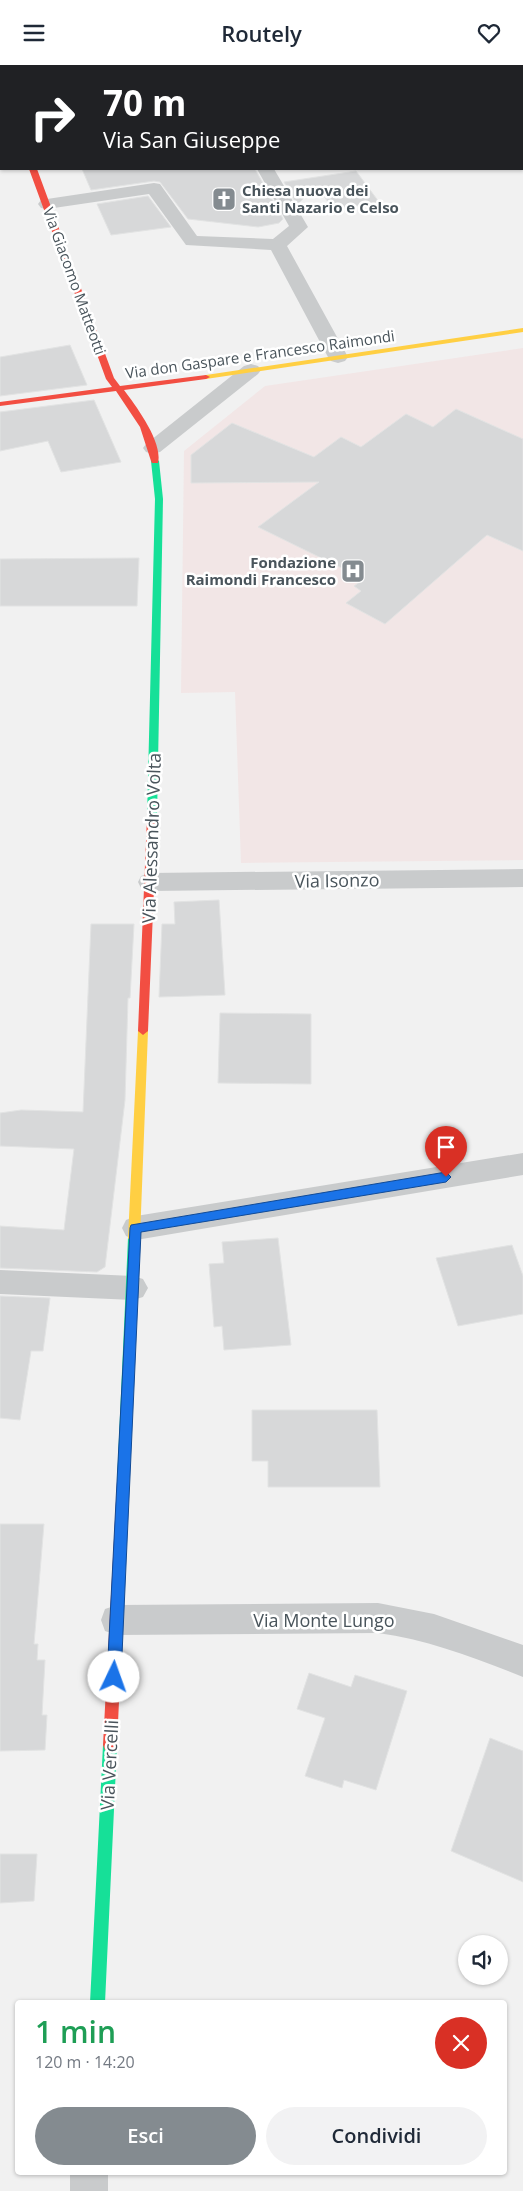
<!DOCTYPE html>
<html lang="it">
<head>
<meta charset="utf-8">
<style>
  :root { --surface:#fff; --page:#f2f2f3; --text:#1f2937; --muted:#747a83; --accent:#848b90 }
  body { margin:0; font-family:"Open Sans",sans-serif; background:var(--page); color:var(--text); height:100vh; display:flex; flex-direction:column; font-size:19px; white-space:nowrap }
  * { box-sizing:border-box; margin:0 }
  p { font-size:16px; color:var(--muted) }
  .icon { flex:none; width:28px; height:28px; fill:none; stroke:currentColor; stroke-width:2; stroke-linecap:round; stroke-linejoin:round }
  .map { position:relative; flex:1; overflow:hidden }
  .panel { position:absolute; left:15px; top:1935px; width:492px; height:175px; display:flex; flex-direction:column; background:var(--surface); border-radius:5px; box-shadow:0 1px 4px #0004 }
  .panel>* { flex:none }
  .banner { position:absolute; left:0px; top:0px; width:524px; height:105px; box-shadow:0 1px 4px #0004; background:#202124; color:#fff; overflow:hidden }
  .buttons { position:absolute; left:458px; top:1870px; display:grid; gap:10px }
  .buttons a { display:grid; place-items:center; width:50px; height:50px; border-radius:50%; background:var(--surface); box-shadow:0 1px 4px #0004; font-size:25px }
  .pin { position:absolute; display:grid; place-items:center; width:42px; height:42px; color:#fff; margin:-51px -21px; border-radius:50% 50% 50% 0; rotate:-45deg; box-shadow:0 0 5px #0007 }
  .pin .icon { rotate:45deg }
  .me { position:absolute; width:55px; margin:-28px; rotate:3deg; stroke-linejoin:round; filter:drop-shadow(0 0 4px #0008) }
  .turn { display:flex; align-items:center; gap:18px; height:105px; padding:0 20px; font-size:22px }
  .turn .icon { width:65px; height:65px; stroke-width:2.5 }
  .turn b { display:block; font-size:35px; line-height:42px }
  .round { display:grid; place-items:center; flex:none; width:52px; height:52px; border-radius:26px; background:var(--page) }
  .headline { display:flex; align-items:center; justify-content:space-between; height:85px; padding:0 20px }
  h1 { font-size:30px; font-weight:600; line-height:38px; color:#1e9e55 }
  .action { display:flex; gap:10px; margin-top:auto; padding:10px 20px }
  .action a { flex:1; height:58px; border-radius:30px; background:var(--accent); color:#fff; font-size:20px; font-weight:600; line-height:58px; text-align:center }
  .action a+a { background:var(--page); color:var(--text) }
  header { display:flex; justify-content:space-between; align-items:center; height:65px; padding:0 20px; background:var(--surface); font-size:22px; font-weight:600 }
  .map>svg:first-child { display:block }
  .medical { fill:#f2e6e6 }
  .building { fill:#d7d8d9; stroke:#e2e3e3 }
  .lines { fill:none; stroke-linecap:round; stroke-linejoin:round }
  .street { fill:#c9cbcc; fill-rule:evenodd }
  .fast { fill:#16e098; fill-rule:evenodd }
  .slow { fill:#ffcf43; fill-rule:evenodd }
  .jam { fill:#f24e42; fill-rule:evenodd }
  .route { fill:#1a73e8; stroke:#114b97 }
  .labels { text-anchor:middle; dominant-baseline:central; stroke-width:5; stroke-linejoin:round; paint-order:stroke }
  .far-poi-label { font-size:15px; font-weight:bold; fill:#49545b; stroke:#fff; text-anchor:start }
  .far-street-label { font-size:15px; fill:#49545b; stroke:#fff }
  .street-label { font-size:18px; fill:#49545b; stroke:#fff }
</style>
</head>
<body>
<header><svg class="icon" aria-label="menu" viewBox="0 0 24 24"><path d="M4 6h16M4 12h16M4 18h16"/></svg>Routely<svg class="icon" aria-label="heart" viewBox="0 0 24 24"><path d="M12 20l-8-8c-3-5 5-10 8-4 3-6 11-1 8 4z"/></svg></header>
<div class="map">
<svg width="523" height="2126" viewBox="0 0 523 2126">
  <rect width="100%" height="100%" fill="#f1f1f1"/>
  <path class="medical" d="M523,283V795L241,798L235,627L181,628L184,386L265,321Z"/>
  <path class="building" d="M82,104H255L283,154L279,158L258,162L188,154L160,117L154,116L91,125Z
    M356,106L379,137L333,145L317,120L297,140L284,117Z
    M148,131L171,162L111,170L97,139Z
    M70,280L87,320L0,331V292Z
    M94,335L121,397L61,407L48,376L0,386V347Z
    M456,344L523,374V486L487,470L385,559L346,538L361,526L354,521L364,514L258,462L319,417L191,418V390L232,358L314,392L341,372L361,382L406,349L433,362Z
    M139,493L137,541H0V494Z
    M219,835L225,930L159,932L162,859H175L174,837Z
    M91,859H134L130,933H128L125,1035L105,1202L97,1207L0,1203V1161L64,1165L74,1084L0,1081V1048L21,1045L83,1047Z
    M220,948L311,949V1019L218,1018Z
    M278,1173L291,1280L224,1285L222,1261L214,1262L209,1199L224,1198L222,1177Z
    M512,1180L523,1211V1249L458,1261L436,1193Z
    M0,1231L50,1233L43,1286H31L20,1355L0,1353Z
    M252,1345H377L380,1422H268V1396H252Z
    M0,1459H44L34,1579H38L37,1595H45L42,1650H47L45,1685L0,1686Z
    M309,1608L351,1622L355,1610L407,1626L376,1725L344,1715L342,1723L305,1711L325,1653L297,1644Z
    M490,1673L523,1686V1817L451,1786Z
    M0,1789H37L34,1836L0,1838Z"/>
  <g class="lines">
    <path class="street" d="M202,0H218L219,1H203Z
      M0,25H1V37H0Z
      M0,70H1V80H0Z
      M257,104H274L308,162L287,181L348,292L345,296L338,298L331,296L328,292L271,185L186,180L149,129L47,144L41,143L38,139L41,135L47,134L154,118L160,119L197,171L273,174L289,161Z
      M251,299L258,301L261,305L258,309L160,387L153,389L146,387L143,383L146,379L244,301Z
      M523,804V822L150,826L141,823L138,817L141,811L150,808Z
      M523,1088V1110L136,1175L126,1171L122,1163L126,1155L136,1151Z
      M0,1205L133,1211L143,1214L148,1223L143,1232L133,1235L0,1229Z
      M378,1538L434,1549L523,1580V1612C475,1593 429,1575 378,1568L117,1570L105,1566L101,1555L105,1544L117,1540Z
      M70,2108H108V2126H70Z"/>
    <path class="fast" d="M155,393L159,396L163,434L157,752L152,755L147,752L155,434L151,396Z
      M134,1168L138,1170L140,1173L129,1417L128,1421L123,1423L118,1421L117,1417L128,1173L130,1170Z
      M110,1673L115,1675L117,1680L105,1938H90L103,1680L105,1675Z"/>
    <path class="slow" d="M523,263V267L206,314L202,312L206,310Z
      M143,962L148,966L140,1173L138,1176L134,1178L130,1176L128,1173L138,966Z"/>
    <path class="jam" d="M29,104H37L114,313L120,321L206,310L210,312L206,314L124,325C136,341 163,377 158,398H152L151,396L140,362L116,326L0,341V337L112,322L106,314Z
      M152,749L157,752L148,966L143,970L138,966L147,752Z
      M123,1411L128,1413L129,1417L117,1680L115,1685L110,1687L105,1685L103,1680L117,1417L118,1413Z"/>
  </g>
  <path class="route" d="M446,1107L451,1112L446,1117L141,1167L121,1612L119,1617L114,1619L109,1617L107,1612L130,1163L131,1160Z"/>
  <defs>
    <g id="church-square" transform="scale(1.25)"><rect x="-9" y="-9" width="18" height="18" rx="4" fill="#848b90" stroke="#fff"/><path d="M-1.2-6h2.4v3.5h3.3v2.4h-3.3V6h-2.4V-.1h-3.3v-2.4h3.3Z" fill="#fff"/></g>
    <g id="hospital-square" transform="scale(1.25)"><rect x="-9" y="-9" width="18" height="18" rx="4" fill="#848b90" stroke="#fff"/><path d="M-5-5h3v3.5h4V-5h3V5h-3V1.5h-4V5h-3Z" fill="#fff"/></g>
  </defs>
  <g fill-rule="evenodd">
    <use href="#church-square" x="224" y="134"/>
    <use href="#hospital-square" x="353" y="506"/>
  </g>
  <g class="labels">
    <g class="far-poi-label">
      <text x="242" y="125">Chiesa nuova dei<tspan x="242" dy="17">Santi Nazario e Celso</tspan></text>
      <text x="336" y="497" text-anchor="end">Fondazione<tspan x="336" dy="17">Raimondi Francesco</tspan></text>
    </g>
    <g class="far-street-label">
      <text transform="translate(75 216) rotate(70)">Via Giacomo Matteotti</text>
      <text transform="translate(260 289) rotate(-8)">Via don Gaspare e Francesco Raimondi</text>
    </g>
    <g class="street-label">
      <text transform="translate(151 773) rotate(-88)">Via Alessandro Volta</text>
      <text transform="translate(337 815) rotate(-1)">Via Isonzo</text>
      <text x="324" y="1555">Via Monte Lungo</text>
      <text transform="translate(109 1700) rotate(-87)">Via Vercelli</text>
    </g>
  </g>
</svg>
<div class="buttons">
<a><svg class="icon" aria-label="sound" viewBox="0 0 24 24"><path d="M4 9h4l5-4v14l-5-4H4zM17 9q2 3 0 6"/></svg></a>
</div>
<div class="pin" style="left:446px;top:1112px;background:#d93025"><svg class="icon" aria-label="arrive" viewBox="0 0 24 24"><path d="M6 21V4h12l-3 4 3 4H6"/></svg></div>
<svg class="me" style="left:114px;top:1612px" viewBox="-20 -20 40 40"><circle r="19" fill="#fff"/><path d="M0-13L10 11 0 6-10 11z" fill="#1a73e8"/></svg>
<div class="banner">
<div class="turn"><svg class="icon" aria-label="right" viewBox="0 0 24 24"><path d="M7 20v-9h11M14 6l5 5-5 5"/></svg><div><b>70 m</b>Via San Giuseppe</div></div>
</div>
<section class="panel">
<div class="headline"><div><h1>1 min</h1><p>120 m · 14:20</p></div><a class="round" style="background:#d93025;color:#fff"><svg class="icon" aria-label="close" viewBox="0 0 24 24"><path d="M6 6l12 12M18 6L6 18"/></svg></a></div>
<div class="action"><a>Esci</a><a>Condividi</a></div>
</section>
</div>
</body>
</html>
